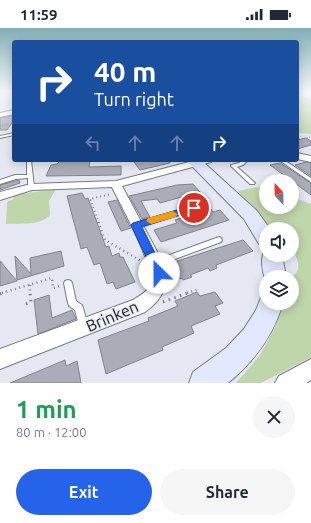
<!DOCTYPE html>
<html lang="en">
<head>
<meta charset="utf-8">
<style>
  :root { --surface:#fff; --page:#f6f6f7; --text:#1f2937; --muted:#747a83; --accent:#2563eb }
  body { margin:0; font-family:Ubuntu,sans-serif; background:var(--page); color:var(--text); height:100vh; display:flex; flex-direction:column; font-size:15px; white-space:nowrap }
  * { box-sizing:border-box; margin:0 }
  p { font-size:13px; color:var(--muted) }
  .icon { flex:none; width:22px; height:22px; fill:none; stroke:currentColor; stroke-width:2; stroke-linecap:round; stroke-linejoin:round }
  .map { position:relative; height:355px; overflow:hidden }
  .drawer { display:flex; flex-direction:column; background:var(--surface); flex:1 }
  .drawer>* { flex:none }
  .guide { position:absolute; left:12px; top:12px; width:287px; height:122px; border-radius:4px; box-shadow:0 2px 10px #0003; background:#1a4fa0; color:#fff; overflow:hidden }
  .needle { width:26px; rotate:338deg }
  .fabs { position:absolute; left:259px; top:146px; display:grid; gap:8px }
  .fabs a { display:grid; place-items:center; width:40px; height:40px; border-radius:50%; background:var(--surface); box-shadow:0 2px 10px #0003; font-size:20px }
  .pin { position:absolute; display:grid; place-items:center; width:34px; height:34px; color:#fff; margin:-17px; border:2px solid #fff; border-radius:50%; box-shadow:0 1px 4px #0007 }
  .me { position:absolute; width:44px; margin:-22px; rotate:337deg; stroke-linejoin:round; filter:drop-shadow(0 0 3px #0008) }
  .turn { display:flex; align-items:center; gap:14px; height:84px; padding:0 16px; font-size:18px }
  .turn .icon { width:52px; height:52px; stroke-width:2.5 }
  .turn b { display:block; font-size:28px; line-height:34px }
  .lanes { display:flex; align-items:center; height:38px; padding:0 16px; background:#0003; justify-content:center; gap:20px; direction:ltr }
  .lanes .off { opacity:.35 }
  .round { display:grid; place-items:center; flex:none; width:42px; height:42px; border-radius:21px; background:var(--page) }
  .overview { display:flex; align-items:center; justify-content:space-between; height:68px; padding:0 16px }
  h1 { font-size:24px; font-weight:600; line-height:30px; color:#1e9e55 }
  .cta { display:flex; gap:8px; margin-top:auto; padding:8px 16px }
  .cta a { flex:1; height:46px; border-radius:24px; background:var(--accent); color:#fff; font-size:16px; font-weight:600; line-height:46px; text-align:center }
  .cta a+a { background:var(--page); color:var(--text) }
  .status { display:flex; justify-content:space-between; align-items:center; height:28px; padding:0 20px; background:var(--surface); direction:ltr }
  .status svg { height:11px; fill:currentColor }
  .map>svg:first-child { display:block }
  .green { fill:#bfd5aa }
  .building { fill:#aaadb7; stroke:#80838c }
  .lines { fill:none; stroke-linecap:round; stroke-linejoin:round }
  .service-casing { stroke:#787b84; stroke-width:2 }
  .minor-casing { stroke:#787b84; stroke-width:2 }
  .secondary-casing { stroke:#787b84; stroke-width:2 }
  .path-far4 { stroke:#7e8087; stroke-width:1; stroke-dasharray:0.5 1.5; stroke-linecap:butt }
  .path-far3 { stroke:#7e8087; stroke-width:1.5; stroke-dasharray:0.5 2; stroke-linecap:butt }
  .path-far2 { stroke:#7e8087; stroke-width:2; stroke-dasharray:1 3; stroke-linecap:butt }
  .path-far1 { stroke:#7e8087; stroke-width:2.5; stroke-dasharray:1 3.5; stroke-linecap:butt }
  .path { stroke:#7e8087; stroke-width:3; stroke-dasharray:1.5 4.5; stroke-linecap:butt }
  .service { fill:#fff; fill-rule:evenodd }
  .minor { fill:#fff; fill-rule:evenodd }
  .secondary { fill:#e2e8fd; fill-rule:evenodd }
  .route { fill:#2563eb; stroke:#184099 }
  .slow { fill:#f59e0b }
  .labels { text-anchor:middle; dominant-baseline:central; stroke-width:3; stroke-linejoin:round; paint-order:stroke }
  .near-street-label { font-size:16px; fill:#222327; stroke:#e5e8f2 }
</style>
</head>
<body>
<div class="status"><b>11:59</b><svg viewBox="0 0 49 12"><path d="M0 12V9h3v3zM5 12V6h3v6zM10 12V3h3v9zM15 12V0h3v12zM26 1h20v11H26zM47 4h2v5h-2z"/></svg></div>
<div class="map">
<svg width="311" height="355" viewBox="0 0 311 355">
  <rect width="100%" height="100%" fill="#e5e8f2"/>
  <path class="green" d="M297,67L311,71V106L297,105Z
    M257,159L266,160V179H292V169L311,176V329L261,355H236L260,327L275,299L284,275H292V249C302,241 298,234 294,223H292V201H271L238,163Z
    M56,161L49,173L50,187C41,198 19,195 6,196L7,176L8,173L13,172L14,167Z"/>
  <path class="building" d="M14,88V92L7,102H0V90Z
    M306,110L311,113V117L297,121V112Z
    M61,132H90L89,139L121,138V147L46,148L51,137L57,136Z
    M144,132H170V135L140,142L134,134Z
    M306,134L311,135V148L295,137Z
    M280,135L311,155V167L270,137Z
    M19,152L20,155L0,162V157Z
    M193,156L200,164L160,175L157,171L141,173L150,189L142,191L129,168L177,157Z
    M82,165L85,171L88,170L106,219L109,218L112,228L119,225L120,229H123L135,254L116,261L113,254L107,256L100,235L94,237L87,219L81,221L67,168Z
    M117,172L128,195L131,200L121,203L108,174Z
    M211,181L213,184L220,182L229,192L161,214L154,202L177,195L175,192Z
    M243,212L253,223L216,237L217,240L210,243L208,240L190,247L192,249L183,252L182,250L180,251L172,237L171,235Z
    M61,223L64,238L17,252L15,228L31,246L30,230Z
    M0,233L17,253L0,258Z
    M197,264L200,268L215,264L223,275L215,278L220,286L191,298L194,305L162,319L163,322L106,346L98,312L149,293L148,290L178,278L175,273Z
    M49,267L52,290L72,282L76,291L38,306L34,272Z
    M65,332L66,338L77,333L81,355H10Z"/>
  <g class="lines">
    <g class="service-casing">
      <path id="service" d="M14,105V107L0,110V108Z
        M27,132H31L34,159L33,160L31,161L28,159V150L16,151L0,156V152L15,147H27Z
        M243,132H248L243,137L237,139L254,154L255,155L254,156H250L231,138V137L239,135Z
        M279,132H284L311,150V154Z
        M194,178L197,180L196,181L136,199H134L133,197L134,195Z
        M219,209L221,210L222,212L221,214L156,238L153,237L152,235L153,233Z
        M68,252L71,253L72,255L76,273L82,277L83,280L88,298L86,301L83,303L80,301L75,282L69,278L68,275L64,255L65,253Z"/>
    </g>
    <g class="minor-casing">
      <path id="minor" d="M14,82V86L0,89V85Z
        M297,125L311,128V134L297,131Z
        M197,132H213L211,134L122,158L161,231C172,252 164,271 145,284L0,341V321L133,272C139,268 147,264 150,258C157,241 121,178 112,159L32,162L0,172V164L31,156L116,153Z
        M311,331V352L306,355H275L279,348Z"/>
    </g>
    <g class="secondary-casing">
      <path id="secondary" d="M186,132H201L257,183L270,201H266V218L259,216L244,191Z
        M265,221H266V227H282L286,249H266V253C262,244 260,230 265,221Z
        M266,266V275H283C273,308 255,333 228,355H189L193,344L226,320L244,301L256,282L262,267Z"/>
    </g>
    <path class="path-far4" d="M2,97L14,96"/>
    <path class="path-far3" d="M0,97L14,96
      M297,111L311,109"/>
    <path class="path-far2" d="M99,195L90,171L111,166"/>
    <path class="path-far1" d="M98,194L105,212L141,233
      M30,257V265
      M2,265L52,250L53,260L60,258
      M187,265L199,261"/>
    <path class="path" d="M0,266L6,264
      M163,274L190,264
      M26,276L31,274L30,264"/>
    <use href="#service" class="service"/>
    <use href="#minor" class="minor"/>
    <use href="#secondary" class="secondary"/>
  </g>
  <linearGradient id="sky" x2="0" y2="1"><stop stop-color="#82afb6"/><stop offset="0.56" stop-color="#f3f5f9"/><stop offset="1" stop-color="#f3f5f9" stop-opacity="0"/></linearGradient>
  <rect width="311" height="113" fill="url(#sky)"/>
  <path class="route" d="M194,177L197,178L198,180L197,182L142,199L165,245L163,248L159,250L155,248L131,197L133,195Z"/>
  <path class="slow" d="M173,183L178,186L176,189L151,196L146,193L148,190Z"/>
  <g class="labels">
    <g class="near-street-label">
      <text transform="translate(112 288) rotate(-23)">Brinken</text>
    </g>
  </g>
</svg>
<div class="fabs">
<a><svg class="needle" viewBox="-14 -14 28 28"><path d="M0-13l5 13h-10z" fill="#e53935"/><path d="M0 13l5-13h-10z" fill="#747a83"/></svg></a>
<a><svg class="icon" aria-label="sound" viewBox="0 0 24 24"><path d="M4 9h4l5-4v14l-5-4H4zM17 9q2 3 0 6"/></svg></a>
<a><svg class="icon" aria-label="layers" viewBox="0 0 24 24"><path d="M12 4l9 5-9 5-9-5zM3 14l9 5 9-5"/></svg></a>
</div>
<div class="pin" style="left:194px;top:180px;background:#d93025"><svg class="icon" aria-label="arrive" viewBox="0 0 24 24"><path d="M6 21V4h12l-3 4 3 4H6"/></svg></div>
<svg class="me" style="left:159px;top:245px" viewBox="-20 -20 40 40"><circle r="19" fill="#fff"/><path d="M0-13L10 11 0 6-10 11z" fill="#2563eb"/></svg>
<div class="guide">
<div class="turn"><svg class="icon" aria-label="right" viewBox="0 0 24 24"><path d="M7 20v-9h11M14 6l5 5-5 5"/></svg><div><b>40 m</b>Turn right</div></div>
<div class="lanes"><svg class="icon off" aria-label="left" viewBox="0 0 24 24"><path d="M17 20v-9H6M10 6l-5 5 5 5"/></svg><svg class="icon off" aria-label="ahead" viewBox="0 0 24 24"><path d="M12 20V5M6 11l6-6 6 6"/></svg><svg class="icon off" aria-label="ahead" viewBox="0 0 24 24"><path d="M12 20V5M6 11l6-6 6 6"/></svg><svg class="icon" aria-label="right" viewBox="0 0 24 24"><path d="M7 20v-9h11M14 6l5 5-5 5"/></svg></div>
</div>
</div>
<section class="drawer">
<div class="overview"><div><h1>1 min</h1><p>80 m · 12:00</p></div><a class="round"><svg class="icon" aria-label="close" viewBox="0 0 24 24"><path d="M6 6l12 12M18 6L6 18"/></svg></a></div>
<div class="cta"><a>Exit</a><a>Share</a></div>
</section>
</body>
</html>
